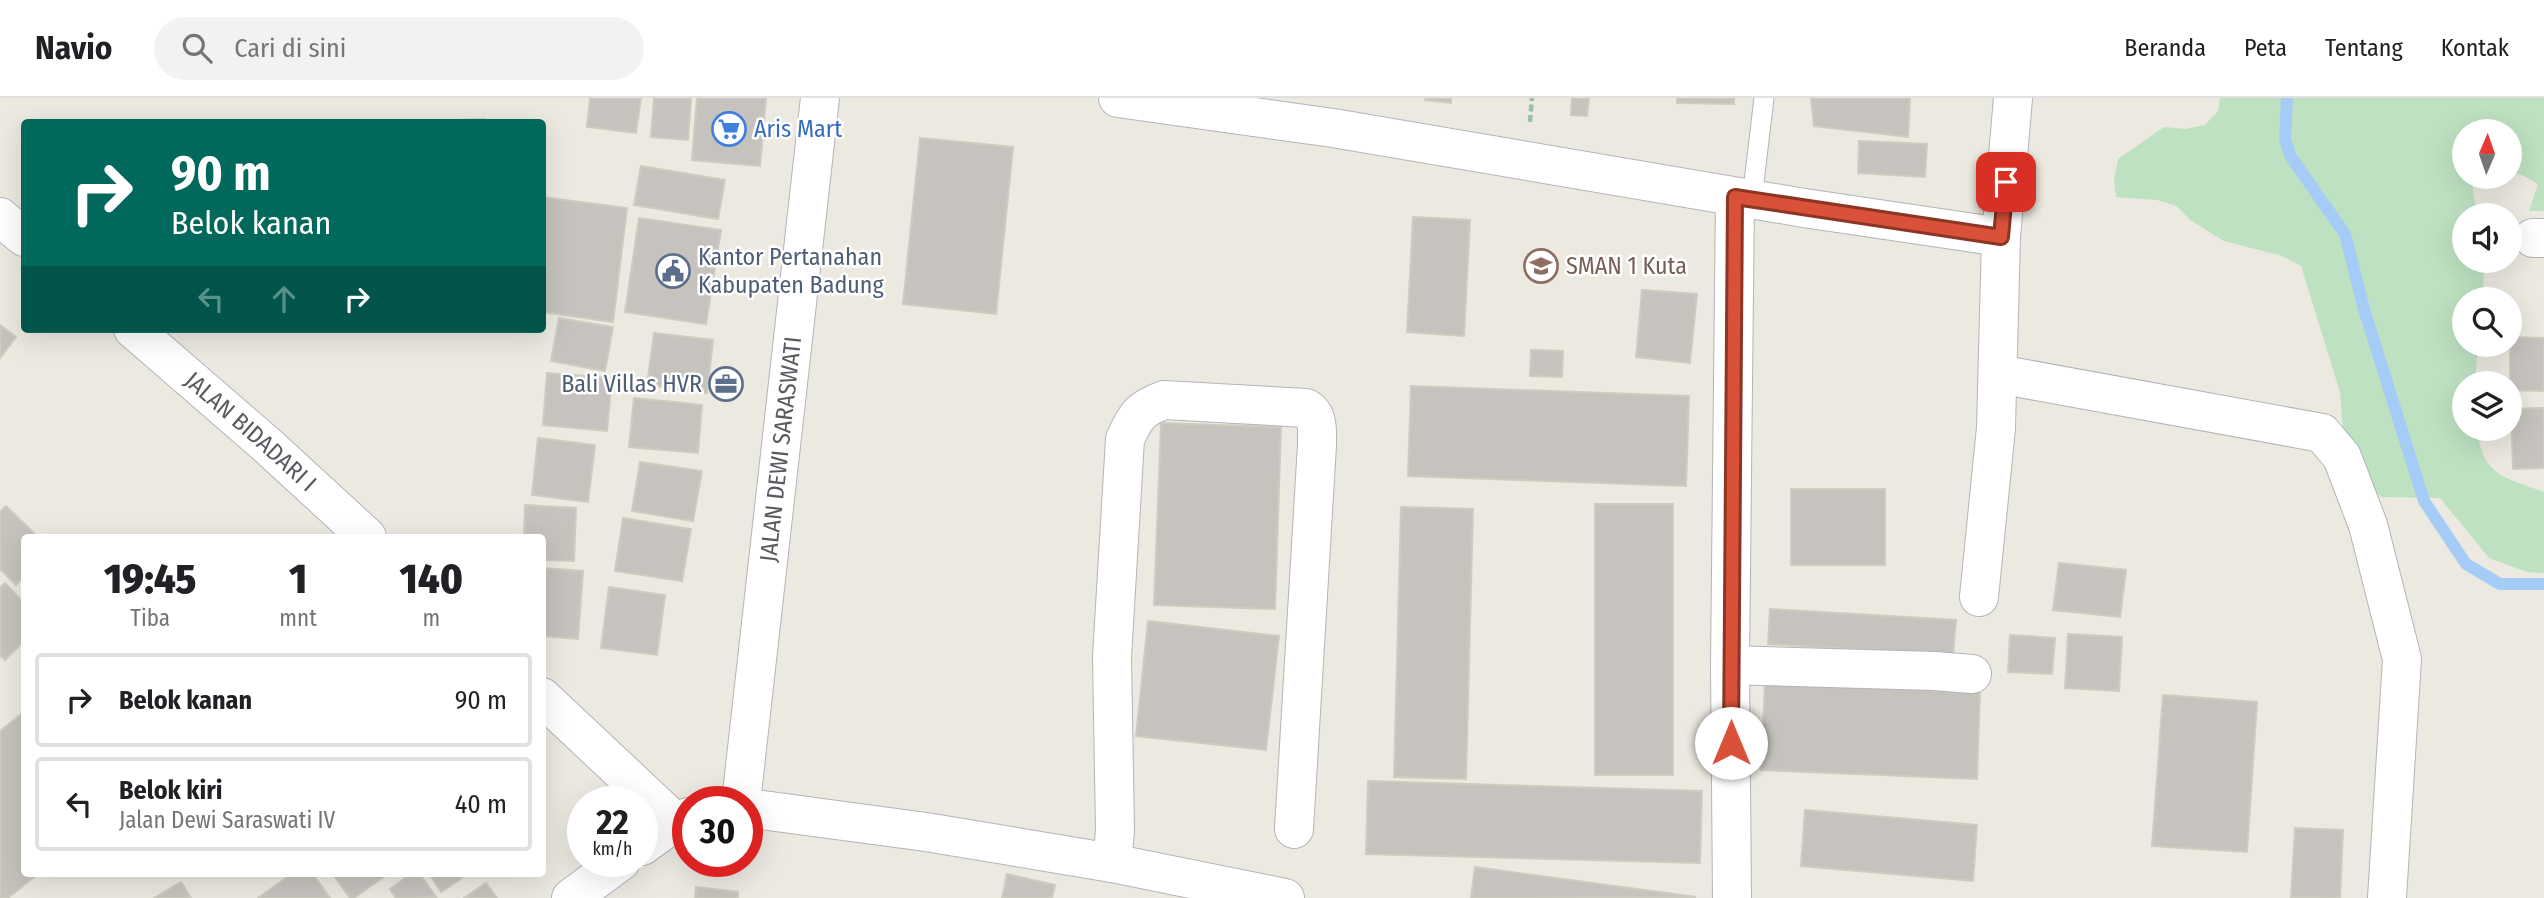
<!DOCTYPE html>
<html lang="id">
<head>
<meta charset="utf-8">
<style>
  :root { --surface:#fff; --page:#f2f2f2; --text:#202124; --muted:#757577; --line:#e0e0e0 }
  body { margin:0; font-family:"Fira Sans Condensed",sans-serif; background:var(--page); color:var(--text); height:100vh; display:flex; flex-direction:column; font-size:26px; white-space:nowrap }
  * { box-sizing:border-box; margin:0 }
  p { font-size:23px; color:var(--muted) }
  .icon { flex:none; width:38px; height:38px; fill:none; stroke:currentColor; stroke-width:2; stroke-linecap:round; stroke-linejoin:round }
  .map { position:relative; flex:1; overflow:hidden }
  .drawer { position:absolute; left:21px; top:436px; width:525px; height:343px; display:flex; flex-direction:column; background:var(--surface); border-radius:7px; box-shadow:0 7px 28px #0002 }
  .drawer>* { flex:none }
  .guide { position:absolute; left:21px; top:21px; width:525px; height:214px; border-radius:7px; box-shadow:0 7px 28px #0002; background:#00695c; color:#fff; overflow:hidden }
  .needle { width:46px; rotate:2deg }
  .fabs { position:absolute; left:2452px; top:21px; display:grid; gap:14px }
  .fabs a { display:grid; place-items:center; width:70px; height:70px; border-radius:50%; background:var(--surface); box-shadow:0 7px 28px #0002; font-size:35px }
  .speed { position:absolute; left:567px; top:688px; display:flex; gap:14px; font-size:35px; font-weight:700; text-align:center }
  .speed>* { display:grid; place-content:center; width:91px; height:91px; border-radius:50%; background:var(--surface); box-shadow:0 7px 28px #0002; line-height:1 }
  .speed small { font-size:18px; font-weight:400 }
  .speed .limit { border:10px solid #d22; background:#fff; color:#111 }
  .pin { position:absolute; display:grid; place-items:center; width:60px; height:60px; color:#fff; margin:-30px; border-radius:14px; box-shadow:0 4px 10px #0006 }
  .me { position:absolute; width:77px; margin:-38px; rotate:0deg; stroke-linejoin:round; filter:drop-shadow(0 0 5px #0008) }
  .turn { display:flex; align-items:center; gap:24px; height:147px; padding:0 35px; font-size:32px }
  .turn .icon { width:91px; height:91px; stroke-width:2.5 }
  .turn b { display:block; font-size:49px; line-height:60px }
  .lanes { display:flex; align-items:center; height:66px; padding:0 35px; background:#0003; justify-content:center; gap:35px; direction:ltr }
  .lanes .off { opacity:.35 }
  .eta { display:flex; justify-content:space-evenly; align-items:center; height:119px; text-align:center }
  .eta b { font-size:42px; font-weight:800; line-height:49px }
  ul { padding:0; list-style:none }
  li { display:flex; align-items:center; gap:21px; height:94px; margin:0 14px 10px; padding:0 21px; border:4px solid var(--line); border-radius:7px }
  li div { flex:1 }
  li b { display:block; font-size:26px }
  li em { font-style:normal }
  header { display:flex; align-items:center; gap:42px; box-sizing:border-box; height:98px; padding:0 35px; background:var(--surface); border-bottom:2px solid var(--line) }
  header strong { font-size:33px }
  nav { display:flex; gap:38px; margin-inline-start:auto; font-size:24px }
  .search { width:490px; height:63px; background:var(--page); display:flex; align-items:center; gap:18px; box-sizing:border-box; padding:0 24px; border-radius:38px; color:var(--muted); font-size:26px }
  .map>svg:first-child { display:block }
  .green { fill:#bee1c1 }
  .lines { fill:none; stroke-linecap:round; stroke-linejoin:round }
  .stream { stroke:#a4ccf7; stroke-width:12 }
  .building { fill:#c6c3be; stroke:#cfcbbf; stroke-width:2 }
  .service-casing { stroke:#b3b5ba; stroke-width:21 }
  .minor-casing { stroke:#b3b5ba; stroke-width:40 }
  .path { stroke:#99c0a7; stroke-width:4.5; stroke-dasharray:7 3.5; stroke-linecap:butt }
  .service { stroke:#fff; stroke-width:19 }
  .minor { stroke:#fff; stroke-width:38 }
  .route-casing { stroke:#8d3524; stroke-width:18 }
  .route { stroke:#d95138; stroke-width:12 }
  .labels { text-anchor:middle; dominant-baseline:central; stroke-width:5; stroke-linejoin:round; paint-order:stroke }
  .shop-label { font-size:24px; fill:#366cbe; stroke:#fff; text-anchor:start }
  .service-label { font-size:24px; fill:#4e5e75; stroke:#fff; text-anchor:start }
  .education-label { font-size:24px; fill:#785e54; stroke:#fff; text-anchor:start }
  .street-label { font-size:24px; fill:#595b60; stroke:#fff }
</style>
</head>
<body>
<header>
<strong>Navio</strong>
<div class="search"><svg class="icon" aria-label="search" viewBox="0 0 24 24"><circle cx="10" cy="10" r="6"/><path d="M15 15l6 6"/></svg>Cari di sini</div>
<nav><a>Beranda</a><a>Peta</a><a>Tentang</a><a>Kontak</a></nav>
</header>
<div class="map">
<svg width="2544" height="800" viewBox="0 0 2544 800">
  <rect width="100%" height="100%" fill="#ebe9e0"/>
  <path class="green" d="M2220,0H2544V113H2529L2538,86L2522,77L2510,74V33H2464V79H2471L2477,117H2464V163H2484L2483,201H2464V247H2478L2475,285H2464V331H2477C2483,379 2505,379 2544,394V475L2527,474L2489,460L2440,400L2382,399L2366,388L2343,332L2340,294L2301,168L2282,158L2224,143L2190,122L2177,108L2157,102L2116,99L2114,82L2118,61L2164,29L2185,31L2205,27L2218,13Z"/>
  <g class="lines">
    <path class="stream" d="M2287,0L2285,42L2291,59L2345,136L2364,211L2424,403L2466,466L2500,486H2544"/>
  </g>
  <path class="building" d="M590,0H641L636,35L587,29Z
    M654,0H691L688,42L651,39Z
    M697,0H766L760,68L692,62Z
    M1426,0H1451V5L1425,2Z
    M1572,0H1589L1587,18L1571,17Z
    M1677,0H1734V6L1677,5Z
    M1811,0H1910L1908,39L1814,28Z
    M484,21V24H419V23Z
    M920,40L1013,49L996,216L903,206Z
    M1859,43L1927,46L1925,79L1858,75Z
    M641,68L725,82L718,121L634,107Z
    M542,99L627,110L613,224L542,214Z
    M1413,119L1470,122L1464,238L1407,234Z
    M639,120L721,132L706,226L625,214Z
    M1642,192L1697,196L1690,265L1636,259Z
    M559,220L613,229L605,273L551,263Z
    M0,227L16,239L0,260Z
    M654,235L713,242L707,295L647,287Z
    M2510,239L2544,240V293L2510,292Z
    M1531,252L1563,253L1562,279L1530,278Z
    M547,275L612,280L607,333L543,327Z
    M1411,288L1689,298L1686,388L1408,378Z
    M634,300L702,307L698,355L629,349Z
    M2544,310V370L2513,371L2511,311Z
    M1161,325L1281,329L1275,511L1154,507Z
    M538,340L595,347L588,404L532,397Z
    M640,364L702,373L693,423L632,413Z
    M1791,391H1885V467H1791Z
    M1595,406H1673V677H1595Z
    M525,407L576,410L574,463L542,462V439H524Z
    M6,408L38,439H24V478L16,487L0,471V414Z
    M1401,409L1473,411L1466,681L1394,679Z
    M623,420L691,431L682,483L615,473Z
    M2059,465L2126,472L2120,519L2053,512Z
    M542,470L583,473L578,541L542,538Z
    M5,485L24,505V543L5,562L0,557V490Z
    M609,489L665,497L657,557L601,550Z
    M1770,511L1956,522L1953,557L1768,546Z
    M1148,523L1279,538L1266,652L1136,638Z
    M2068,536L2122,539L2119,593L2065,590Z
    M2010,537L2055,540L2052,576L2008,574Z
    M1765,584L1980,593L1977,681L1761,672Z
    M2163,597L2257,604L2247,754L2152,748Z
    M24,614V775H39L8,800H0V633Z
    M1368,683L1702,693L1700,765L1366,756Z
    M1805,712L1977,727L1973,783L1801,768Z
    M2295,730L2343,732L2340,800L2291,799Z
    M1475,769L1696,799L1471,800Z
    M293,775H312L330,800H258Z
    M332,775H389L354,800H350Z
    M412,775H419L436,799L396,800L390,791Z
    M429,775H459L462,780L441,794Z
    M1007,776L1055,787L1052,800H1002Z
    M181,784L191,800H154Z
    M486,785L497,800H464Z
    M696,789L738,794V800H695Z"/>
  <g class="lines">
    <g class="service-casing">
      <path id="service" d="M1752,101L1764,0"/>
    </g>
    <g class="minor-casing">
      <g id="minor">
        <path d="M1118,0L1333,30L1804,110L2001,139"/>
        <path d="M0,119L24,139"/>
        <path d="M2533,140H2544"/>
        <path id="s1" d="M133,231L268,348L367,439"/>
        <path d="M1998,276L2322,335L2342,359L2368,427L2402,561L2387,800"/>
        <path d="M1979,499L1996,330L2001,139L2013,0"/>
        <path d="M1730,567L1934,573L1972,576"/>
        <path d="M542,599L675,724"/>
        <path id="s2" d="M741,704L820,0"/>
        <path d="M747,710L926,734L1112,765L1285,800"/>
        <path d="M642,748L675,724L688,719"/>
        <path d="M1112,765L1115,733L1112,559L1125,341C1136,317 1140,311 1164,302L1306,310C1319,317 1317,334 1317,347L1294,731"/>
        <path d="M571,800L621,763"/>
        <path d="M1732,800L1730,567L1735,99"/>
      </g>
    </g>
    <path class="path" d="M1530,24L1532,0"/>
    <use href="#service" class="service"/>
    <use href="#minor" class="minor"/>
  </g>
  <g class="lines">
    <g class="route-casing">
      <path id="route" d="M1731,645L1735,99L2001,139L2006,84"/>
    </g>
    <use href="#route" class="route"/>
  </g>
  <defs>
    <g id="supermarket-ring" transform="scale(1.75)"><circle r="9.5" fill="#fff" stroke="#3f7fe0" stroke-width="1.5"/><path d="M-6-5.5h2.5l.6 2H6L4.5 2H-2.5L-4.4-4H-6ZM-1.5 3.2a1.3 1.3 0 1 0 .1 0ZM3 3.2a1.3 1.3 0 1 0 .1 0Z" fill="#3f7fe0"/></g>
    <g id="school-ring" transform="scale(1.75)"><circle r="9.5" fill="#fff" stroke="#8d6e63" stroke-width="1.5"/><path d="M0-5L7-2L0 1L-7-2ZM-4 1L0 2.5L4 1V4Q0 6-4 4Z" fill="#8d6e63"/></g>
    <g id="civic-ring" transform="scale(1.75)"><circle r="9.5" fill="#fff" stroke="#5c6f8a" stroke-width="1.5"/><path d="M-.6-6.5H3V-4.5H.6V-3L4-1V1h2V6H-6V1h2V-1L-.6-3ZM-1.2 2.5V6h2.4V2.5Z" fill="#5c6f8a"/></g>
    <g id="office-ring" transform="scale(1.75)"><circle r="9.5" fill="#fff" stroke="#5c6f8a" stroke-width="1.5"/><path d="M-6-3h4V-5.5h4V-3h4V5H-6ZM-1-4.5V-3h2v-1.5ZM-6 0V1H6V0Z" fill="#5c6f8a"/></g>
  </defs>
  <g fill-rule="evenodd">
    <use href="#supermarket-ring" x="729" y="31"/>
    <use href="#school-ring" x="1541" y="168"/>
    <use href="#civic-ring" x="673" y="173"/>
    <use href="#office-ring" x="726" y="286"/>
  </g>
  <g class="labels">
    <g class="shop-label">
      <text x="754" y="31">Aris Mart</text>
    </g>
    <g class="service-label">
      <text x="698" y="159">Kantor Pertanahan<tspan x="698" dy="28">Kabupaten Badung</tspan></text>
      <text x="702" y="286" text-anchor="end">Bali Villas HVR</text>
    </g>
    <g class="education-label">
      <text x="1566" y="168">SMAN 1 Kuta</text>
    </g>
    <g class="street-label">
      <text stroke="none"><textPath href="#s1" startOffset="156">JALAN BIDADARI I</textPath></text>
      <text stroke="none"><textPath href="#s2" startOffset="355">JALAN DEWI SARASWATI</textPath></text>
    </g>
  </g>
</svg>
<div class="fabs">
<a><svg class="needle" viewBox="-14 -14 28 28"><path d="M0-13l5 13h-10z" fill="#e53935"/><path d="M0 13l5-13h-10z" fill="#757577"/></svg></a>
<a><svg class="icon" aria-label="sound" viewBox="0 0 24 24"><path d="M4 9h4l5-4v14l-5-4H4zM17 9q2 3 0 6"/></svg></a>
<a><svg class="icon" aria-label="search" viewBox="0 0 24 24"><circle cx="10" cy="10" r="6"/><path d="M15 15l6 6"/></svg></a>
<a><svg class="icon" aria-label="layers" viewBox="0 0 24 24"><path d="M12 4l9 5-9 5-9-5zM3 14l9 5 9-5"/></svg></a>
</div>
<div class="speed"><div>22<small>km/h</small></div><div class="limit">30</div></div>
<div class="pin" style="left:2006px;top:84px;background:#d93025"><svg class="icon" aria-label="arrive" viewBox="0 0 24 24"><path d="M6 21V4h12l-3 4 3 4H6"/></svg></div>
<svg class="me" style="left:1731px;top:645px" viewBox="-20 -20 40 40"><circle r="19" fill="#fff"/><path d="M0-13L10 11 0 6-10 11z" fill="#d95138"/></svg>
<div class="guide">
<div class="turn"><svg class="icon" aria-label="right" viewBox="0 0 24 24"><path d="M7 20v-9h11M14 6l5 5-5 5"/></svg><div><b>90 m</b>Belok kanan</div></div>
<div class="lanes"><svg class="icon off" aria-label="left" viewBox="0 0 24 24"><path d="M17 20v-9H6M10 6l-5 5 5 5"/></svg><svg class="icon off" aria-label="ahead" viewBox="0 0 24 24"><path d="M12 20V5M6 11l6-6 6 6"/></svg><svg class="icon" aria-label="right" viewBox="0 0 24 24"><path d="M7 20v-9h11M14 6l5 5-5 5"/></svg></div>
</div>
<section class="drawer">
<div class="eta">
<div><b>19:45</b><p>Tiba</p></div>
<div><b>1</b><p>mnt</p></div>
<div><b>140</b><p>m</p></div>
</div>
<ul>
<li><svg class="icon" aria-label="right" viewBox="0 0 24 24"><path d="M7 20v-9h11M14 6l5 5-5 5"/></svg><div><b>Belok kanan</b></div><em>90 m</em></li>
<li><svg class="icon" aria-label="left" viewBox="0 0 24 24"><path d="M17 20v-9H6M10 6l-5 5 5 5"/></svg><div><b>Belok kiri</b><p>Jalan Dewi Saraswati IV</p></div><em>40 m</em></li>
</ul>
</section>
</div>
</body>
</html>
